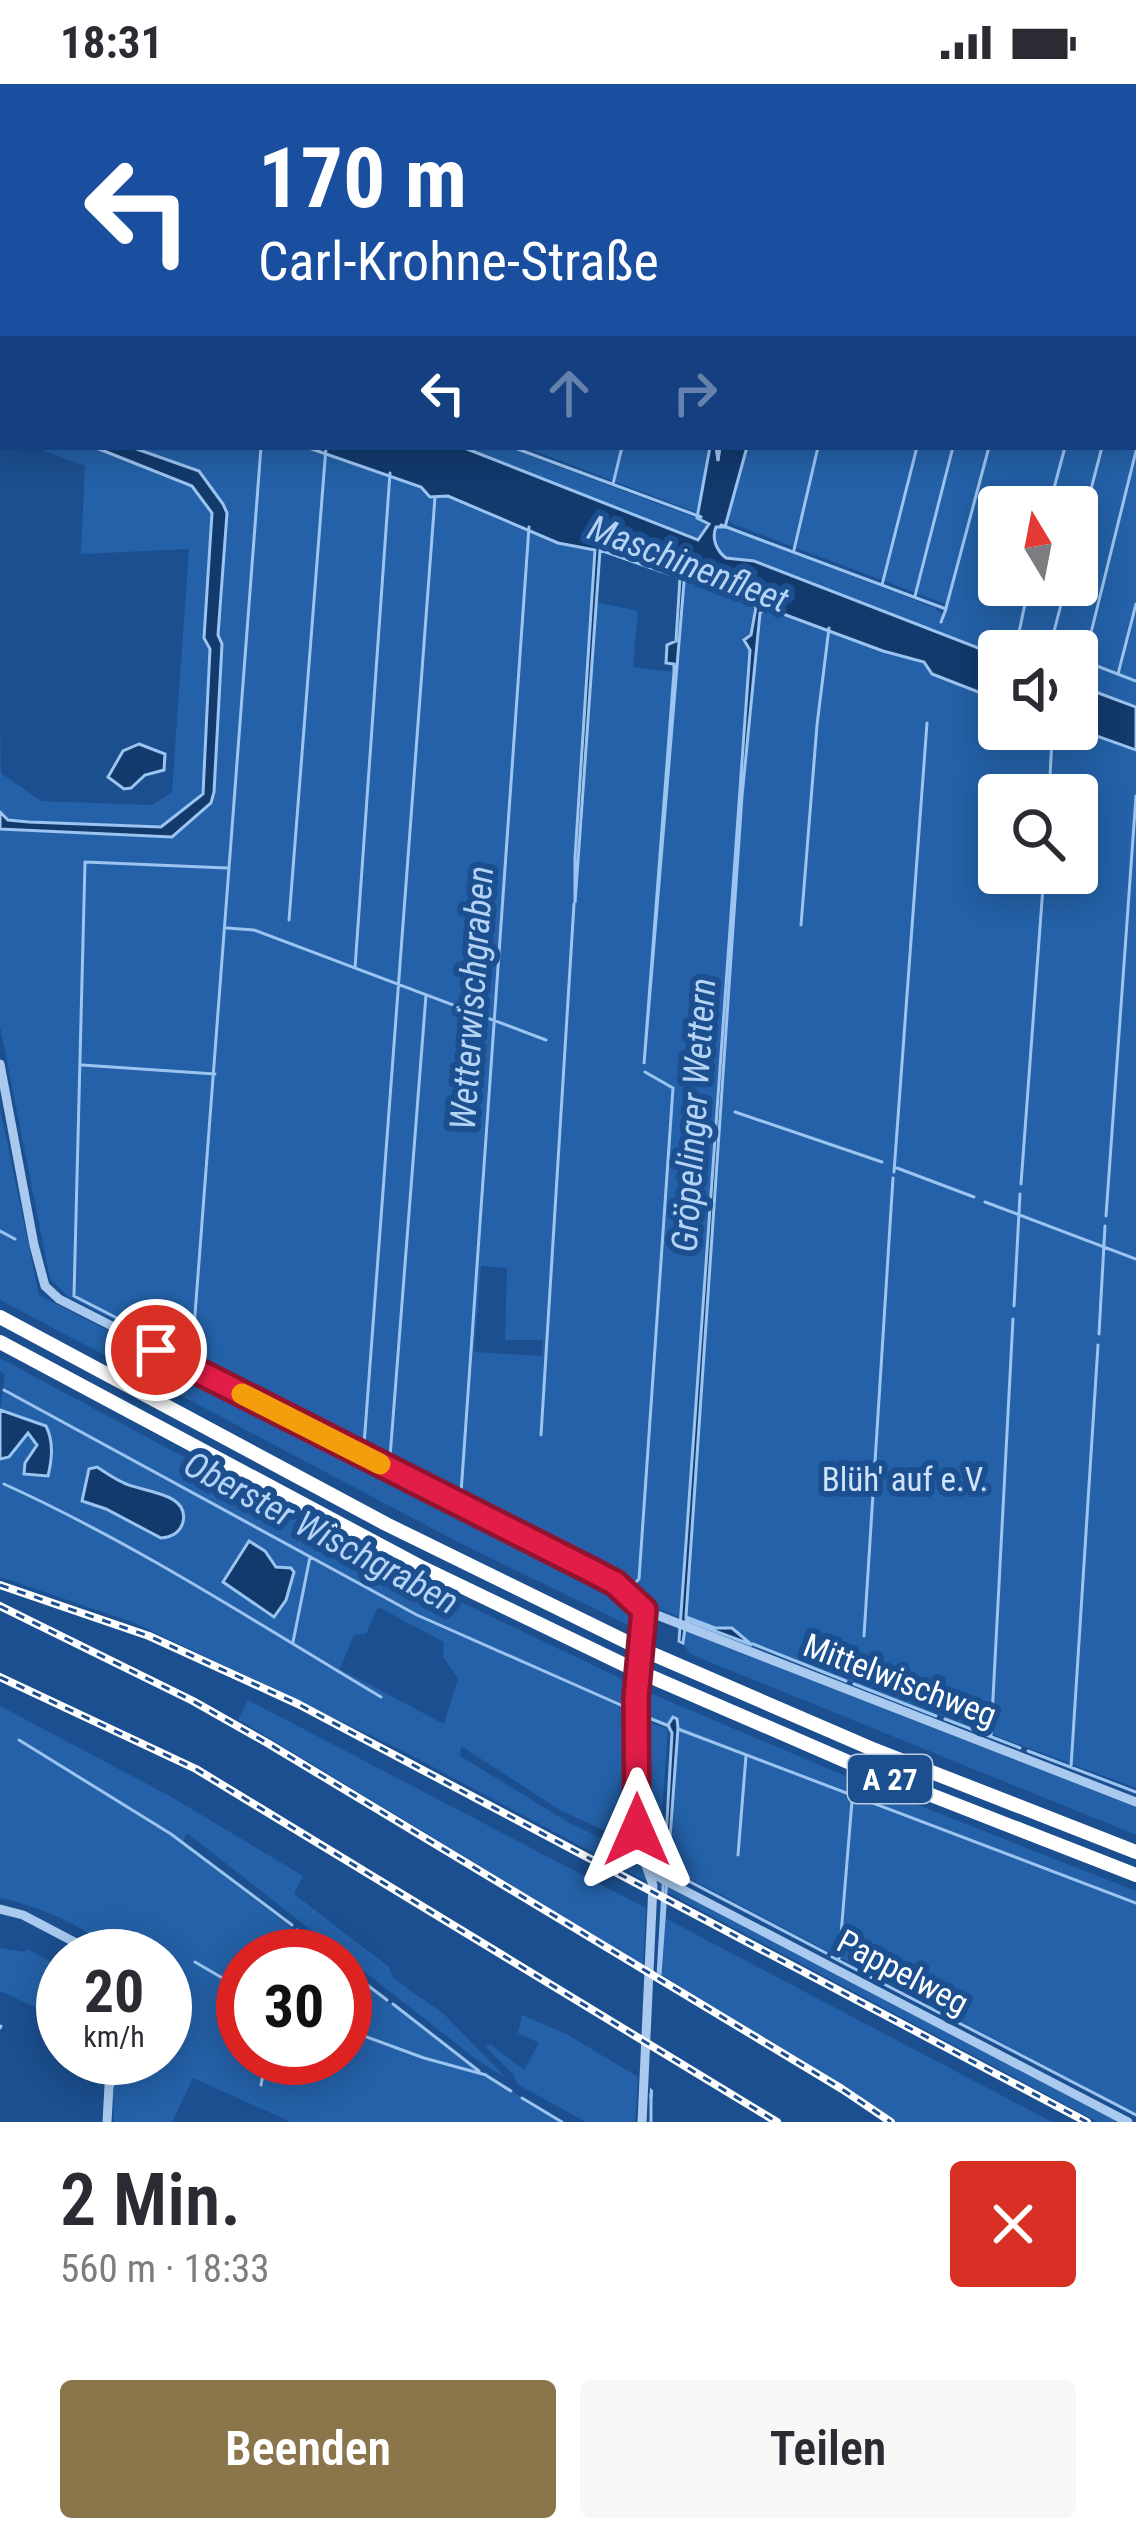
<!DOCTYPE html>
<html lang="de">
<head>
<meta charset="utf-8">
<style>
  :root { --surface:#fff; --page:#f7f7f7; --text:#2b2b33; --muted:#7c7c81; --accent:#8a764a }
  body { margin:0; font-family:"Roboto Condensed",sans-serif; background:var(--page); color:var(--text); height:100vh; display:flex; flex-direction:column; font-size:45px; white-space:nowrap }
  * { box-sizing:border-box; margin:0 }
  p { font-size:39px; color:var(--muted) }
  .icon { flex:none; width:66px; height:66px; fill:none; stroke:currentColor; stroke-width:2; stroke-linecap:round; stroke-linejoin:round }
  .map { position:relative; height:2038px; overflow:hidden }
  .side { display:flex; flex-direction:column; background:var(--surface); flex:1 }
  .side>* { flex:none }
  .hud { position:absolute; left:0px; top:0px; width:1137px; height:366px; box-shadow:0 6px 30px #0003; background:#1a4fa0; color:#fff; overflow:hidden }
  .needle { width:78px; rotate:350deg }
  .controls { position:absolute; left:978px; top:402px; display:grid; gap:24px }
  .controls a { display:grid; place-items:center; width:120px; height:120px; border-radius:12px; background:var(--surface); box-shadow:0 6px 30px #0003; font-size:60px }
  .speed { position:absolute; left:36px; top:1845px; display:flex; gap:24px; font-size:60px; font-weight:700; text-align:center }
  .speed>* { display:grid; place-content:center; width:156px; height:156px; border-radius:50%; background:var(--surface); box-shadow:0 6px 30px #0003; line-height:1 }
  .speed small { font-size:30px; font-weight:400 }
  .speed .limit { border:18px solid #d22; background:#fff; color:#111 }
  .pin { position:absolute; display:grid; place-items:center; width:102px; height:102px; color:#fff; margin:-51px; border:6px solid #fff; border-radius:50%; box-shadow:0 3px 12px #0007 }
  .me { position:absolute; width:132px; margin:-66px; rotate:0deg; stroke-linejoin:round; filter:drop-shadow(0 0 9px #0008) }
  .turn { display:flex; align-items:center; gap:42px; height:252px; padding:0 60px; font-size:54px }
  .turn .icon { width:156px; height:156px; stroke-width:2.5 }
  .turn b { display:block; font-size:84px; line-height:102px }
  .lanes { display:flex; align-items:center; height:114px; padding:0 60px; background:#0003; justify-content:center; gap:60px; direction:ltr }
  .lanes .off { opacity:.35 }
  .round { display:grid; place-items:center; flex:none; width:126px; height:126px; border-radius:12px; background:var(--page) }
  .headline { display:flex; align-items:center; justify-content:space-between; height:204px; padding:0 60px }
  h1 { font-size:72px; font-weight:600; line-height:90px }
  .cta { display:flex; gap:24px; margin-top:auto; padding:24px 60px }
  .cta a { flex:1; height:138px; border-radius:12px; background:var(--accent); color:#fff; font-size:48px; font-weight:600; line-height:138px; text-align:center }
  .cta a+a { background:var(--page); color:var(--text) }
  .status { display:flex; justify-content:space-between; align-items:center; height:84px; padding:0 60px; background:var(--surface); direction:ltr }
  .status svg { height:33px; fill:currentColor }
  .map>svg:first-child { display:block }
  .green { fill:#2461a8; fill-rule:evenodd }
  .water { fill:#123a6d; stroke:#9cc4f0; stroke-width:3 }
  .pier { fill:#1b4f8f }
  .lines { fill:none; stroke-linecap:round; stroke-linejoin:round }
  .stream { stroke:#9cc4f0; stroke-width:3 }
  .minor { stroke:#a9c9ee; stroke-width:9 }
  .highway { stroke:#fff; stroke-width:14 }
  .rail-casing { stroke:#fff; stroke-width:8 }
  .rail { stroke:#1b4f8f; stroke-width:3; stroke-dasharray:9; stroke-linecap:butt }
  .highway-bridge { stroke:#fff; stroke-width:14 }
  .route-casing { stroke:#92132f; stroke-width:30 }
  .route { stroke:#e11d48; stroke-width:21 }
  .slow { stroke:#f59e0b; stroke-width:21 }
  .labels { text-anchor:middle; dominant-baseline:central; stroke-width:12; stroke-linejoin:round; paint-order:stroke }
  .shield { fill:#1b4f8f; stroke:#bbcadd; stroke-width:3 }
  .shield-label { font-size:30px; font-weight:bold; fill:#fff }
  .park-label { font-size:33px; fill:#cfe3fa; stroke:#1b4f8f }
  .street-label { font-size:33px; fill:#fff; stroke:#1b4f8f }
  .water-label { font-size:36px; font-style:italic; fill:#b5d3f5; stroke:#1b4f8f }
</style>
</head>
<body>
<div class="status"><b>18:31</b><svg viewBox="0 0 49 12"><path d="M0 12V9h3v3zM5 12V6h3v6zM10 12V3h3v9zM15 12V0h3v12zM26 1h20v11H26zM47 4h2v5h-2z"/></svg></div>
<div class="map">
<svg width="1136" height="2038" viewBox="0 0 1136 2038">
  <rect width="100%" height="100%" fill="#1b4f8f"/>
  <path class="green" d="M0,0H805L3,3V198Z
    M843,0H1136V623L1077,601V567H999V572L754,477L726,474L715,459V443H725L935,524L944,532L948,521L733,440L728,435L747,363H1134V3H842ZM999,423H1077V501H999Z
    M34,363H306L421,403L430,413L448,412L558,459L596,466L575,819L596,518L638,527L633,583L674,588L652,888L684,498L687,495L754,519L751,550L747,557L750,566L681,1534L647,1520L640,1503L187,1274L68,1212L50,1195L0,942V638L1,689L41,717L152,721L172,708L189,465L81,470L85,382ZM481,1182L507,1184L505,1256H543L542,1272L474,1268Z
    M462,363H506L704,437L709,440L698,456H691Z
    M524,363H710V369L698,429Z
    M767,524L883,567L925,578L932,590L999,616V645H1077L1136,666V1704L752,1561C734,1547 711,1543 686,1533L752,585L760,529ZM999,711H1077V789H999Z
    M0,1024L39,1211L592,1499C610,1510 631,1520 632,1543L456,1457L0,1216Z
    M0,1274L398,1488L628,1598C635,1650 628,1702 629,1754L624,1756L560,1726L461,1662L460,1672L568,1738L628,1767L646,1789L648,1798L401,1666L135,1539L0,1493V1375L9,1372L27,1349L37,1361L22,1386L52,1376L19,1332L0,1326L5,1290L0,1287ZM97,1383L124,1400L144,1404L161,1454L106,1425L82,1418L89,1385ZM245,1464L272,1476L276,1484H290L293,1488L283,1523L269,1532L223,1497ZM378,1523L444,1558L443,1573L458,1594L444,1640L340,1585L354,1551L366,1550Z
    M684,1546L1136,1723V1751L690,1570L683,1559Z
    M643,1606L862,1699L1136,1807V2030L678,1788L666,1775L677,1647L643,1633Z
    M248,1616L646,1824L643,1881L238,1635Z
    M0,1622L168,1711L303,1792L294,1810L389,1883L394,1895L444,1930L507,1995L476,1975L187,1749L182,1759L327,1872H243V1974H345V1886L486,1991L561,2038H291L193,1994L172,2038H114L113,1997L126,1974H165L169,1935L165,1928V1872H117C85,1842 43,1823 0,1814Z
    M645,1637L668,1645L659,1770L649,1766L643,1730Z
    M659,1794L1119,2038H1098L659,1804Z
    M663,1833L1052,2038H898L660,1890Z
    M0,1864L25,1868L27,1865L63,1884V1936L0,1907Z
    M522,1931L568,1951L638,1993L635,2038H586L517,2000L514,1991L486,1963L490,1960L524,1986L539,1959L518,1949Z"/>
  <path class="water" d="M94,363H131L199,387L223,420L227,429L218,551L222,560L214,708L211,719L172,753L0,745V728L8,736L29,738L161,743L203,710L210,565L204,554L212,429L192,402Z
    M306,363H462L698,456L709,440L697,434L710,363H716L718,377L720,363H747L725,443H716C711,455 717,467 726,474L754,477L999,572V616L932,590L924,578L883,567L767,524L760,529L742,712L686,1533L715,1544H732L752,1561L686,1536L683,1559L679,1557L750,566L744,556L751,551L756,523L737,512L687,495L684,498L644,980L674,588V580L666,579L667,561L676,557L680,494L600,466L575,819V774L595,466L558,459L448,412L430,413L421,403Z
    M1077,601L1136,623V666L1077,645Z
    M139,660L165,670L164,686L145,691L131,704L124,705L108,693L123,667Z
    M0,1326L46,1342C54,1358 52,1375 48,1392L24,1390L25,1379L37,1361L28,1349L9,1373L0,1375Z
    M97,1383C105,1388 113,1394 122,1398C138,1408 190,1407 183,1438C180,1449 172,1453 161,1454L106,1425L82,1417L89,1385Z
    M249,1457L265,1467L276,1483L291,1484L294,1488L286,1516L274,1533L223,1498Z
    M673,1633L677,1635L678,1644L651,2014L672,1649L668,1641Z"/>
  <path class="pier" d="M650,1885L663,1892L658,2011L645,1999Z"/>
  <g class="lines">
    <path class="stream" d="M126,3V0
      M223,3L224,0
      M323,3L324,0
      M372,3L373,0
      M421,3L422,0
      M520,3L521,0
      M616,3L617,0
      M716,3L717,0
      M910,3L911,0
      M1009,3V0
      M1045,3V0
      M1081,3L1082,0
      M1134,94L1136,86
      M1134,239L1136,231
      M0,319L3,320
      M512,363L701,433
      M613,400L622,363
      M1049,423L1065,363
      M721,441L946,525L941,538
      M1077,459L1102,363
      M794,466L818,363
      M882,501L917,363
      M915,512L953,363
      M946,524L989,363
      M1018,553L1029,501
      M1013,567L1018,553L1048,565
      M1049,567L1066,501
      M1084,577L1136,367
      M1118,590L1136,520
      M1080,591L1084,577L1136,597
      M1049,711L1052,655
      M227,784L85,778L74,1212L497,1429
      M289,836L326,363
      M801,841L817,641L829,544
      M227,844L254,846L546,956
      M355,884L390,389
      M82,981L215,990
      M735,1028L882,1078
      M897,1084L974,1113
      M894,1088L927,639
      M1021,1100L1044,789
      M985,1118L1136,1175
      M1106,1132L1136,712
      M0,1147L15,1155
      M1014,1222L1020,1110
      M1099,1250L1105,1142
      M192,1270L261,363
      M4,1306L417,1531L623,1622
      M541,1351L574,820
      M364,1361L435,413
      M390,1373L426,911
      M4,1400C136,1460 257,1539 381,1613
      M461,1409L529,443
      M505,1434L583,1473
      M594,1480L635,1499L639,1495L673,1004L645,988
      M864,1552L893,1094
      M293,1558L310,1473
      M753,1560L846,1597
      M854,1600L936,1632
      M649,1634L669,1642
      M945,1635L1020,1664
      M678,1645L1136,1819
      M991,1652L1013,1235
      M19,1656L171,1750L292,1841
      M1028,1667L1136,1708
      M1071,1683L1098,1261
      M738,1771L746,1672
      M677,1791L826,1869
      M297,1846L329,1872
      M832,1873L1136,2031
      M839,1875L852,1717
      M195,1878L243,1906
      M345,1884L387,1916
      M393,1920L479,1987
      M0,1944L1,1942
      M345,1945L424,1974L486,1991
      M487,1992L511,2007
      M261,2001L266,1974
      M522,2014L562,2038
      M651,2038V2010"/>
    <path class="minor" d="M0,980L34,1161L45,1202L59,1215L588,1485L633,1512L644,1526L636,1614L635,1726L641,1768L653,1801L642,2038
      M644,1526L1136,1718
      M651,1789L1128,2038
      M0,1825L23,1831L101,1872
      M107,2038L109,2002L122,1974"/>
    <path class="highway" d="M0,1233L386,1440L631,1560
      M0,1258L419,1482L629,1583
      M648,1568L870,1664L1136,1768
      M647,1591L862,1684L1136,1791"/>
    <g class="rail-casing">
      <path id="rail" d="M0,1501L149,1552L298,1620L1087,2038
        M0,1522L193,1617L269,1660L842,2005L891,2038
        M0,1593L196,1685L777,2038"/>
    </g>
    <use href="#rail" class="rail"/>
    <path class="highway-bridge" d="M631,1560L648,1568
      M629,1583L647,1591"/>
  </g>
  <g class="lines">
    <g class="route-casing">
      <path id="route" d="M156,1266L588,1485L615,1499L644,1526L636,1614L637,1746"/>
    </g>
    <use href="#route" class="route"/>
    <path class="slow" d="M242,1310L380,1380"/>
  </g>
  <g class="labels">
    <rect class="shield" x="848" y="1671" width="84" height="48" rx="9"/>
    <g class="shield-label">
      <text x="890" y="1695">A 27</text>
    </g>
    <g class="park-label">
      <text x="905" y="1395">Blüh' auf e.V.</text>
    </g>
    <g class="street-label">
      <text transform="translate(900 1596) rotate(21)">Mittelwischweg</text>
      <text transform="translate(903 1888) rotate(28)">Pappelweg</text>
    </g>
    <g class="water-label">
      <text transform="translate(688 480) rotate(21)">Maschinenfleet</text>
      <text transform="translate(472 914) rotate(-86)">Wetterwischgraben</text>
      <text transform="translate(694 1031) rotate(-86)">Gröpelinger Wettern</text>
      <text transform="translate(321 1449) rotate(28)">Oberster Wischgraben</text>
    </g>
  </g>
</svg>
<div class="controls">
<a><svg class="needle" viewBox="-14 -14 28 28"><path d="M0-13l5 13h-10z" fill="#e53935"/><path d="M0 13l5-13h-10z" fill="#7c7c81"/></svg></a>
<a><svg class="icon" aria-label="sound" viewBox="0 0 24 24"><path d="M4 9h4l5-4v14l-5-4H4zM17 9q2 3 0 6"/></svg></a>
<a><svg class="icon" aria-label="search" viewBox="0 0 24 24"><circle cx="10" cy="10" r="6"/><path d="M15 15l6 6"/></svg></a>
</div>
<div class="speed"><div>20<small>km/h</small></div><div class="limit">30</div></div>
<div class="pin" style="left:156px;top:1266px;background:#d93025"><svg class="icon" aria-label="arrive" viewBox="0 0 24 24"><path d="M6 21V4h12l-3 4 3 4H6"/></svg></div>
<svg class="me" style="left:637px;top:1746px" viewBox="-20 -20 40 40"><path d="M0-17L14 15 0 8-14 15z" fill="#e11d48" stroke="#fff" stroke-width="4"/></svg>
<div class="hud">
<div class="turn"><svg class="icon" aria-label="left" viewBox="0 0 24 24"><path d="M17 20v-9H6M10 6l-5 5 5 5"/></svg><div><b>170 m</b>Carl-Krohne-Straße</div></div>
<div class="lanes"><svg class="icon" aria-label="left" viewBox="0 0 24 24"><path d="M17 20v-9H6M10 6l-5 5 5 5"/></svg><svg class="icon off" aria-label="ahead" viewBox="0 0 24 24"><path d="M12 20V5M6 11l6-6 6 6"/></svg><svg class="icon off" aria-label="right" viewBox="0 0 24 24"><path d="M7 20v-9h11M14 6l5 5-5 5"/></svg></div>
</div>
</div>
<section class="side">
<div class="headline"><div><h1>2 Min.</h1><p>560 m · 18:33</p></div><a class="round" style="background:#d93025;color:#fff"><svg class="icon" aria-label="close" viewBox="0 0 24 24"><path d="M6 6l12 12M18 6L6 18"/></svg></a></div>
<div class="cta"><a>Beenden</a><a>Teilen</a></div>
</section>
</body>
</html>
